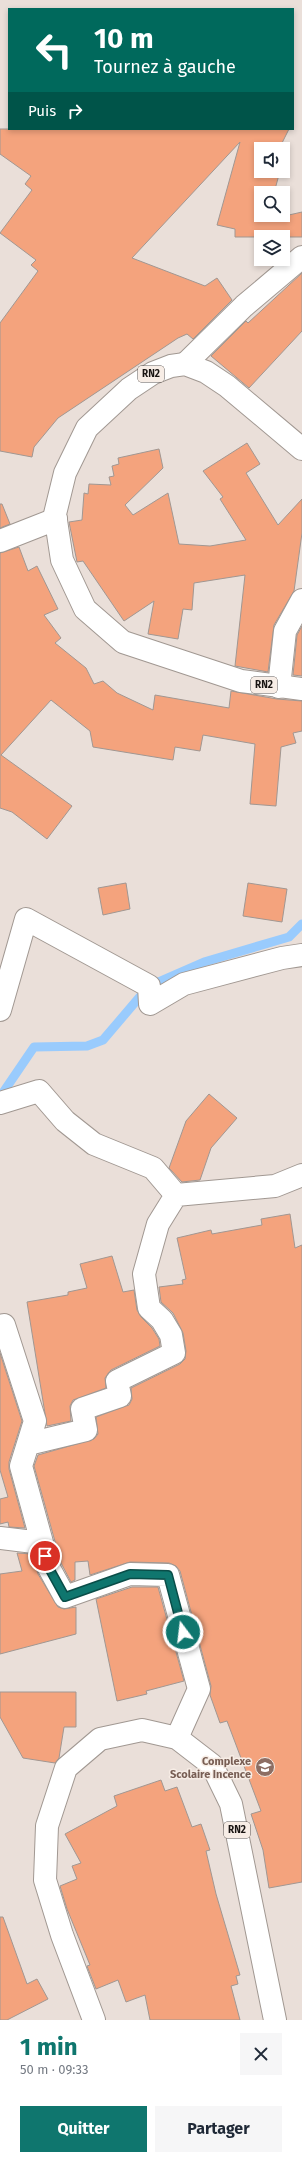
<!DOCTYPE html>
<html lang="fr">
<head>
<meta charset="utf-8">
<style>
  :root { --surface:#fff; --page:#f6f6f7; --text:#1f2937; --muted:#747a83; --accent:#0f766e }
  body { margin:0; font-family:"Fira Sans",sans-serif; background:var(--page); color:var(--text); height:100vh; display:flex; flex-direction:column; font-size:15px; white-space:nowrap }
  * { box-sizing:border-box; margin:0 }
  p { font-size:13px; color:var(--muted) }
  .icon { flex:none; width:22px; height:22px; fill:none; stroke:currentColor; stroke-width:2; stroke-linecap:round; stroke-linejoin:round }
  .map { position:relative; height:2020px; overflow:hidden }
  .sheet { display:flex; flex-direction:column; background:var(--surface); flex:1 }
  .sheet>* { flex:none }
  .banner { position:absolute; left:8px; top:8px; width:286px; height:122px; border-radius:0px; box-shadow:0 2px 6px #0003; background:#00695c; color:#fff; overflow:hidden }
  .buttons { position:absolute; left:254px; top:142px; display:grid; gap:8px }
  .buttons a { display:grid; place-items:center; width:36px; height:36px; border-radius:0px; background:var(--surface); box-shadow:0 2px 6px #0003; font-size:20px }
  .pin { position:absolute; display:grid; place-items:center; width:34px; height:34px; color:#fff; margin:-17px; border:2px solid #fff; border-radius:50%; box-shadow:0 1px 4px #0007 }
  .me { position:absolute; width:44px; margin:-22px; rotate:345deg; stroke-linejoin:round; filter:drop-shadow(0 0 3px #0008) }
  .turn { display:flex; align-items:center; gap:14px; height:84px; padding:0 20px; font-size:18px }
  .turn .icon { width:52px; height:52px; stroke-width:2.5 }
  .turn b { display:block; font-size:28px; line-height:34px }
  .then { display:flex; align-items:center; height:38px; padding:0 20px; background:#0003; gap:8px; font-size:15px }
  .round { display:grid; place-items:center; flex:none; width:42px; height:42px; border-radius:0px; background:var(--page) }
  .headline { display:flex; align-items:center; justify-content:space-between; height:68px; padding:0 20px }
  h1 { font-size:24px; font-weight:700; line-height:30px; color:var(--accent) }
  .action { display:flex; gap:8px; margin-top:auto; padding:8px 20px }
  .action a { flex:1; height:46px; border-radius:0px; background:var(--accent); color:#fff; font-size:16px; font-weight:700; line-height:46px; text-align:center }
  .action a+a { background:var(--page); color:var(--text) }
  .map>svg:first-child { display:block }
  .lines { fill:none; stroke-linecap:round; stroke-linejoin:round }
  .stream { stroke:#99cbfd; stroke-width:9 }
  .building { fill:#f4a37d; stroke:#a19792 }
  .minor-casing { stroke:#a19892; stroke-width:24 }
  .highway-casing { stroke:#a19892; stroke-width:24 }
  .minor { stroke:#fff; stroke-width:22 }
  .highway { stroke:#fff; stroke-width:22 }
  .route-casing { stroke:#0a4d48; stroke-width:10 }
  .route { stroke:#0f766e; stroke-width:7 }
  .labels { text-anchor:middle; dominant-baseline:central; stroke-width:3; stroke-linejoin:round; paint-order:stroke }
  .shield { fill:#f7ede6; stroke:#5b5552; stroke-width:1 }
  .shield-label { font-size:10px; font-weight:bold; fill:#181412 }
  .education-label { font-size:11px; font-weight:bold; fill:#785e54; stroke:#f7ede6; text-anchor:end }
</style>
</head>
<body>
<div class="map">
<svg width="302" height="2020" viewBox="0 0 302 2020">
  <rect width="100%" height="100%" fill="#eadfd9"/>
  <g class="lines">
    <path class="stream" d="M0,1097L34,1047L87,1046L103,1040L149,986L204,962L289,937L302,924"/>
  </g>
  <path class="building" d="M0,129H289L279,149H261V171H280L274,193H261V215H268L267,220L302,212V237H235V229L217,225L240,142L132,258L205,286L217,278L232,300L193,339L187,334L178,338L58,418L34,447L32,457L0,451V323L38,271L31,265L36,260L0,233L32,190L25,184L31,176L0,154Z
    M302,273V331L249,388L211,356L246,321L248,323Z
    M247,443L260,464L246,473L278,525L302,499V533L294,591L274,625L268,672L235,666L245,575L194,583L192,610L183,609L178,639L148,634L154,601L124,621L83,561L77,562L69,522L82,520L84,493L88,494L89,484L111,485L109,477L114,476L112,466L119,464L118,458L159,449L163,468L125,505L133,515L168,493L179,544L210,546L246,540L220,499L223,497L203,471Z
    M0,504H2L10,524L0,528Z
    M19,547L28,571L37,566L58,609L44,615L61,638L55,643L86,668L94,684L103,681L117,693L153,710L155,695L229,708L231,691L277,699L302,701V731L293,733L296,743L281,747L276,806L250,804L255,744L203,735L200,751L175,747L173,760L93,747L90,731L51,700L1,755L72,806L47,839L12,812L0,808V553Z
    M302,626V676L293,675L297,635Z
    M126,883L130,909L103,915L98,888Z
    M248,883L287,889L282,922L243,916Z
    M209,1094L237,1118L211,1148L200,1180L182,1182L169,1168L186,1121Z
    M290,1214L295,1248L302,1245V1882L269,1888L263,1850L251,1814L261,1811L227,1721L220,1723L210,1695L211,1686L180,1571L176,1566L169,1563L130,1562L90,1575L88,1561L75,1562V1580L71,1582L61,1563L34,1466L38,1455L94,1439L98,1434L96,1417L129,1405L132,1399L131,1388L180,1364L185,1359L186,1351L183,1333L173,1313L161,1302L159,1287L183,1284L182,1280L186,1279L177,1238L211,1230L212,1234L262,1225L261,1219Z
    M112,1256L123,1292L134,1290L137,1310L141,1317L152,1328L159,1339L160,1346L111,1370L105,1378L106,1388L73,1400L70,1406L71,1421L47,1426L27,1302L68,1295V1292L87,1288L80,1264Z
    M0,1353L22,1421L9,1462V1469L25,1528L9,1527L8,1522L0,1524V1499L8,1497L0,1470Z
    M17,1553L32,1554L38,1574L58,1607L64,1609L76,1607V1634L0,1654V1574L22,1571Z
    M132,1587H158L184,1681L146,1691L147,1694L117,1701L96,1599Z
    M0,1692H76V1727H64L59,1758L55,1763L23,1758L0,1717Z
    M161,1780L165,1791L177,1787L192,1827L201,1824L210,1850L206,1851L216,1894L240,1975L236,1976L238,1984L231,1986L240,2020H150L145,1995L126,2002L118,1980L96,1989L87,1966L90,1965L67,1909L60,1886L77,1879L72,1866L81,1863L65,1834L117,1806L114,1796Z
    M0,1917H3L27,1984L37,1979L48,1999L7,2020H0Z"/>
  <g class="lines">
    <g class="minor-casing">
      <path id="minor" d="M185,364L244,306L302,257
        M0,541L56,519
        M279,687L285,631L302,600
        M0,1010L26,919L149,986L150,1004L184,984L282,958L302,955
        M0,1103L39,1091L65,1121L94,1144L153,1168L176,1195
        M176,1195L275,1186L302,1175
        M4,1325L35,1421L21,1466L49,1568L65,1597L130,1574L168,1575L199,1689L177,1738
        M28,1444L86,1430L82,1409L120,1396L117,1381L174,1353L171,1335L162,1320L149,1308L144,1274L158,1224L176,1195
        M0,1538L42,1543"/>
    </g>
    <g class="highway-casing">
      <path id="highway" d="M302,449L227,386L206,372L185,364L171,366L153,373L129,389L87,428L65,473L55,514L62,560L85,609L123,642L241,681L302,689
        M94,2020L62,1935L45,1880L47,1826L66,1768L100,1739L142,1730L177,1738L212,1765L231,1804L275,2020"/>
    </g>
    <use href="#minor" class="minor"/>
    <use href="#highway" class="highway"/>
  </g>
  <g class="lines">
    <g class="route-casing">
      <path id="route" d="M45,1556L49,1568L65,1597L130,1574L168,1575L183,1632"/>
    </g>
    <use href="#route" class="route"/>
  </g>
  <defs>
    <g id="school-disc" transform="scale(1)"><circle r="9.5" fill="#8d6e63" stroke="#f7ede6"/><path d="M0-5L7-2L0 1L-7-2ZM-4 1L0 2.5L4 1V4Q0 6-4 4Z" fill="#fff"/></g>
  </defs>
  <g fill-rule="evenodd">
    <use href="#school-disc" x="265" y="1767"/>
  </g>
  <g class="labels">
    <g class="shield">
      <rect x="138" y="366" width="26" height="16" rx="3"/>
      <rect x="251" y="677" width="26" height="16" rx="3"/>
      <rect x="224" y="1822" width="26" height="16" rx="3"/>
    </g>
    <g class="shield-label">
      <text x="151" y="374">RN2</text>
      <text x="264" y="685">RN2</text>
      <text x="237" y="1830">RN2</text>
    </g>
    <g class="education-label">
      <text x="251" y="1761">Complexe<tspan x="251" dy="13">Scolaire Incence</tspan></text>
    </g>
  </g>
</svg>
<div class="buttons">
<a><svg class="icon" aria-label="sound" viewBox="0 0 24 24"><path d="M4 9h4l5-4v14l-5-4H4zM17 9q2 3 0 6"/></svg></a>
<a><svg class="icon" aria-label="search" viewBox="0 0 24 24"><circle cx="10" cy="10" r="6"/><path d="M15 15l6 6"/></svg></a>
<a><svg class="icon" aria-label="layers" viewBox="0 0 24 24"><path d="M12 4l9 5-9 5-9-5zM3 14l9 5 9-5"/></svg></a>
</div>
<div class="pin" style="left:45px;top:1556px;background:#d93025"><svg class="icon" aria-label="arrive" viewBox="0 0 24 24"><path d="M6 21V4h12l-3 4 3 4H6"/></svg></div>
<svg class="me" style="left:183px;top:1632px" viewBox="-20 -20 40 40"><circle r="17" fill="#0f766e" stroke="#fff" stroke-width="3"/><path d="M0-11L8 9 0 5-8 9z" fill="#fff"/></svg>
<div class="banner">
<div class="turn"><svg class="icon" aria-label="left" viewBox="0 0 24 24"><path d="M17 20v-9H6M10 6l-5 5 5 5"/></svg><div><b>10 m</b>Tournez à gauche</div></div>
<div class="then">Puis<svg class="icon" aria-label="right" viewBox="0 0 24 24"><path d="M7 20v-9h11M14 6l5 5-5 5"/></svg></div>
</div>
</div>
<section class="sheet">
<div class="headline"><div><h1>1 min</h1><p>50 m · 09:33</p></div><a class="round"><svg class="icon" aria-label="close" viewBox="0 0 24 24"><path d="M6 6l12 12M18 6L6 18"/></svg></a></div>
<div class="action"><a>Quitter</a><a>Partager</a></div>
</section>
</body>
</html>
